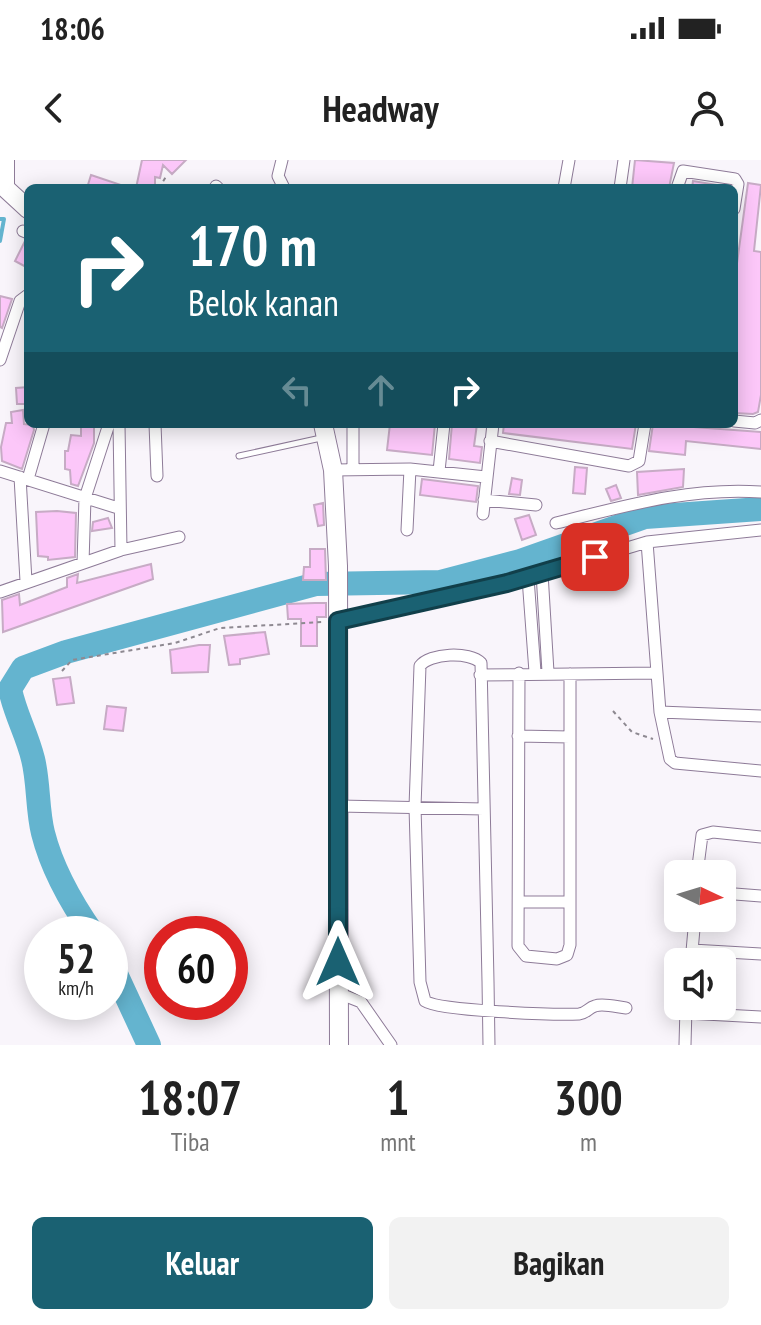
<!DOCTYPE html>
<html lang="id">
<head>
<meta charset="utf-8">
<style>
  :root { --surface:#fff; --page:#f2f2f2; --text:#222; --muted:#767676; --accent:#1a6172 }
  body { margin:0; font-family:"PT Sans Narrow",sans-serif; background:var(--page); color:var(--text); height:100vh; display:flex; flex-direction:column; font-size:30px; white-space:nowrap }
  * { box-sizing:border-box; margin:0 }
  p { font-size:26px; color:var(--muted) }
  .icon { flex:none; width:44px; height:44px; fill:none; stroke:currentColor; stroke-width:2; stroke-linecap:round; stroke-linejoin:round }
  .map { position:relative; height:885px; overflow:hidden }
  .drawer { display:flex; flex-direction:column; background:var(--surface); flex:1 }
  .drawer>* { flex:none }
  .top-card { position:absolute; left:24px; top:24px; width:714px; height:244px; border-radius:12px; box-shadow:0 4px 20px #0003; background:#1a6172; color:#fff; overflow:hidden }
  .needle { width:52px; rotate:94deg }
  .tools { position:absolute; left:664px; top:700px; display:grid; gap:16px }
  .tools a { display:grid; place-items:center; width:72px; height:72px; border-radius:12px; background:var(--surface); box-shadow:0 4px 20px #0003; font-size:40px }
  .speed { position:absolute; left:24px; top:756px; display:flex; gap:16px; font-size:40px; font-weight:700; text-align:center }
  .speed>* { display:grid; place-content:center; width:104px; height:104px; border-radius:50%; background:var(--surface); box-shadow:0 4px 20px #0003; line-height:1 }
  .speed small { font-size:20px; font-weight:400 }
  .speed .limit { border:12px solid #d22; background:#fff; color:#111 }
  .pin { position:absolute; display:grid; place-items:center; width:68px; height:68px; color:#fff; margin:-34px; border-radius:16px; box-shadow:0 4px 12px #0006 }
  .me { position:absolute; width:88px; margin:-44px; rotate:0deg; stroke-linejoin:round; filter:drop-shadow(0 0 6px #0008) }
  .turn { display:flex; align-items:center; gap:28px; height:168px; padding:0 32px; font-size:36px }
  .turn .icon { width:104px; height:104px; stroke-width:2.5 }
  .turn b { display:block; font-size:56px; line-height:68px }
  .lanes { display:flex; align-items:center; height:76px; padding:0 32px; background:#0003; justify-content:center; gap:40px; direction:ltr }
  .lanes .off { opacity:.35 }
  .eta { display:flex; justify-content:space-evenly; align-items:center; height:136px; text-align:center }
  .eta b { font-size:48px; font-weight:700; line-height:56px }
  .button { display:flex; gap:16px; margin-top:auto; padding:16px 32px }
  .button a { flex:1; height:92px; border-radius:12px; background:var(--accent); color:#fff; font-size:32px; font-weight:700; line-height:92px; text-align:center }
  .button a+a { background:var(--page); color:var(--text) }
  .status { display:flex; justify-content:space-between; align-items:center; height:56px; padding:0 40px; background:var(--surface); direction:ltr }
  .status svg { height:22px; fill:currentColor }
  header { display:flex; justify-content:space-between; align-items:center; height:104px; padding:0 32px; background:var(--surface); font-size:36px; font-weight:700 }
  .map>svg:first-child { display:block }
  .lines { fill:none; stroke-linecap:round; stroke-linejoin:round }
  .stream { stroke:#64b4cf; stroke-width:4 }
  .river { stroke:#64b4cf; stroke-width:24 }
  .building { fill:#fcc7f9; stroke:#c7abc5; stroke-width:2 }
  .service-casing { stroke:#8e7b98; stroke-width:7 }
  .minor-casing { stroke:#8e7b98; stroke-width:13 }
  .primary-casing { stroke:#8e7b98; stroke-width:20 }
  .path { stroke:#8e8991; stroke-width:2; stroke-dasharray:4 4; stroke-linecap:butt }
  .service { stroke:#fff; stroke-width:5 }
  .minor { stroke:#fff; stroke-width:11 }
  .primary { stroke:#fff; stroke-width:18 }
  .route-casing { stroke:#113f4a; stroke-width:20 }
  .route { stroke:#1a6172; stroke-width:14 }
</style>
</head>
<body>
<div class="status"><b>18:06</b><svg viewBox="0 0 49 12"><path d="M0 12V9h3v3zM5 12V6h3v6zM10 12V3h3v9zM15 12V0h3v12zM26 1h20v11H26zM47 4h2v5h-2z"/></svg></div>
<header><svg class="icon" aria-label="back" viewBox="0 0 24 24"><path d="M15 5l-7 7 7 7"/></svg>Headway<svg class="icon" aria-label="person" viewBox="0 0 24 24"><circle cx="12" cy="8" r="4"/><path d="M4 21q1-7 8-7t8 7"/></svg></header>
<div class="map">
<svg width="761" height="885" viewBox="0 0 761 885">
  <rect width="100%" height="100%" fill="#f9f5fb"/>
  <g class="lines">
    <path class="stream" d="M0,59H4L0,81
      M0,534L15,555"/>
    <path class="river" d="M93,774C72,744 52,709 43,673C37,649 39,623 33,599C27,574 15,554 10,529L23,508L66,492L316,424L440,422L520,401L645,357L761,349
      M110,801L149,885"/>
  </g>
  <path class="building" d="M142,0H186L172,14L163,5L160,18L155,17V28H136Z
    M635,0L674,3L669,28H632Z
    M91,15L124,26L123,28H87Z
    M693,21L729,27V28H692Z
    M748,23L761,25L754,91L761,92V235L758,252L753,254L734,253V125Z
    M25,81H28V108L15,101Z
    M0,136L12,139L2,168L0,167Z
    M28,227L27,244H17L16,228Z
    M23,250L24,264L33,265L34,270L22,309L2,301L1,287L6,263H12L11,252Z
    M390,264H435L432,295L387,290Z
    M452,264H477L474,286L482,287L480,303L449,299Z
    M504,264H636L632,289L503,273Z
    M653,264L761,272V289L686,281L685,295L649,291Z
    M81,265L94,266V283L78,326L71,324L70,310L65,309V291H68L71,275L81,276Z
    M575,307L587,308L585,334L573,333Z
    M684,309L683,327L638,335L637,312Z
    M512,318L522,320L520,335L509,334Z
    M422,319L478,326L476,342L420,335Z
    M616,325L621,338L611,341L606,329Z
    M323,343L324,365L318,366L314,345Z
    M57,351L76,353L75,397L48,400V397L38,396L36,352Z
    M529,355L536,375L522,380L515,359Z
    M108,358L112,368L92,371L93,362Z
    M310,389H325L326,420H303L304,407H310Z
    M151,404L153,419L3,472L2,440L19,434L20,445L67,427V418L78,414L77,423Z
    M315,443H326V457H317V486H301V459H288L287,444Z
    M265,472L269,494L240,499V504L229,505L224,476Z
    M199,485H210L208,512L172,513L170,490Z
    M70,517L74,543L57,545L53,519Z
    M107,546L126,548L123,571L104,569Z"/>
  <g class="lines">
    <g class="service-casing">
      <path id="service" d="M239,296L321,278"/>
    </g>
    <g class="minor-casing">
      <path id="minor" d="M282,0L278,16L284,28
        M216,26L218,28
        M564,28L569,0
        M620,28L624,0
        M677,28L683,11L735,19L738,24L734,49
        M23,71L28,73
        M0,200L20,141L28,135
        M734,261L755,263L761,260
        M119,264L121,390
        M155,264L157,316
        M353,264V309
        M490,281L629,306L639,301L645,264
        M333,310L410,309L486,317
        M0,311L118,348
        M439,311L444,264
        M20,317L26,421
        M28,319L44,264
        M484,340L536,345
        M483,354L493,264
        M556,363C625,346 690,327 761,332
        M407,370L410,309
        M647,382L660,552L670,599L675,603L761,611
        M83,403L85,338L109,264
        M542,413L548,512
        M528,418L535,512
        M0,432L121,390L179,377
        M338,461L528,418L647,382L761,370
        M519,513L518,786L526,796L557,799L567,795L570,785V514
        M480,515L657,513
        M660,552L761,556
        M518,576L570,577
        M339,646L484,649
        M697,714L702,675L713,672L761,677
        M722,733L761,736
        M520,742H570
        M692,790L761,794
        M691,802L695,758
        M338,833L361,842L391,885
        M686,853L761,857
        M489,885L488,821L481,503C470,491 429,493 420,506L415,647L420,822L425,841C439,851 556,855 579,854C587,853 588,848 595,846C603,843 617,847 626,848
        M685,885L686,847"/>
    </g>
    <g class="primary-casing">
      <path id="primary" d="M5,0V28L28,49
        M323,264L333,310L338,406L339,885"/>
    </g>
    <path class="path" d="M159,28L167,15
      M62,511L72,500L175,483L220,468L323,462
      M613,551L632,572L653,579"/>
    <use href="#service" class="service"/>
    <use href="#minor" class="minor"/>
    <use href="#primary" class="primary"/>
  </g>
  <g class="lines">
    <g class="route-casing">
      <path id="route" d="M338,802V461L507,423L595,397"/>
    </g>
    <use href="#route" class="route"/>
  </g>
</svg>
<div class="tools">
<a><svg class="needle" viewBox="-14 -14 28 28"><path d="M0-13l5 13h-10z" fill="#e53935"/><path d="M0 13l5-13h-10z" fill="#767676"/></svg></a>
<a><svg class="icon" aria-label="sound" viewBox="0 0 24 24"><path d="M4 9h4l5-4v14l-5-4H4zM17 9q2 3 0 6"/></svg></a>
</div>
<div class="speed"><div>52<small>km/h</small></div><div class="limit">60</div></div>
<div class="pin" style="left:595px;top:397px;background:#d93025"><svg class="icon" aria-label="arrive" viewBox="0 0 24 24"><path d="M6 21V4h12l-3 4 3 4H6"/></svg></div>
<svg class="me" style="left:338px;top:802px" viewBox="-20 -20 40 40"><path d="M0-17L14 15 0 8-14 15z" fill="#1a6172" stroke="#fff" stroke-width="4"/></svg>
<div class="top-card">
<div class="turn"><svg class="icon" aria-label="right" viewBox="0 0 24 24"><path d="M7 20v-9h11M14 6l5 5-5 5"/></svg><div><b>170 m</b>Belok kanan</div></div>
<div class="lanes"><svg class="icon off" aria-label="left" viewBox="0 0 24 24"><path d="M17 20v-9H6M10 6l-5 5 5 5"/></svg><svg class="icon off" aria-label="ahead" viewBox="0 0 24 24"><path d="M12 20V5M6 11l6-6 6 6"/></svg><svg class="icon" aria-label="right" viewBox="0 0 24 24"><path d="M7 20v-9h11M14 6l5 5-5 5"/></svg></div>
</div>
</div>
<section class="drawer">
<div class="eta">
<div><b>18:07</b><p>Tiba</p></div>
<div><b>1</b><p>mnt</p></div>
<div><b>300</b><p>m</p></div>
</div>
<div class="button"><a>Keluar</a><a>Bagikan</a></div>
</section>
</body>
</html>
